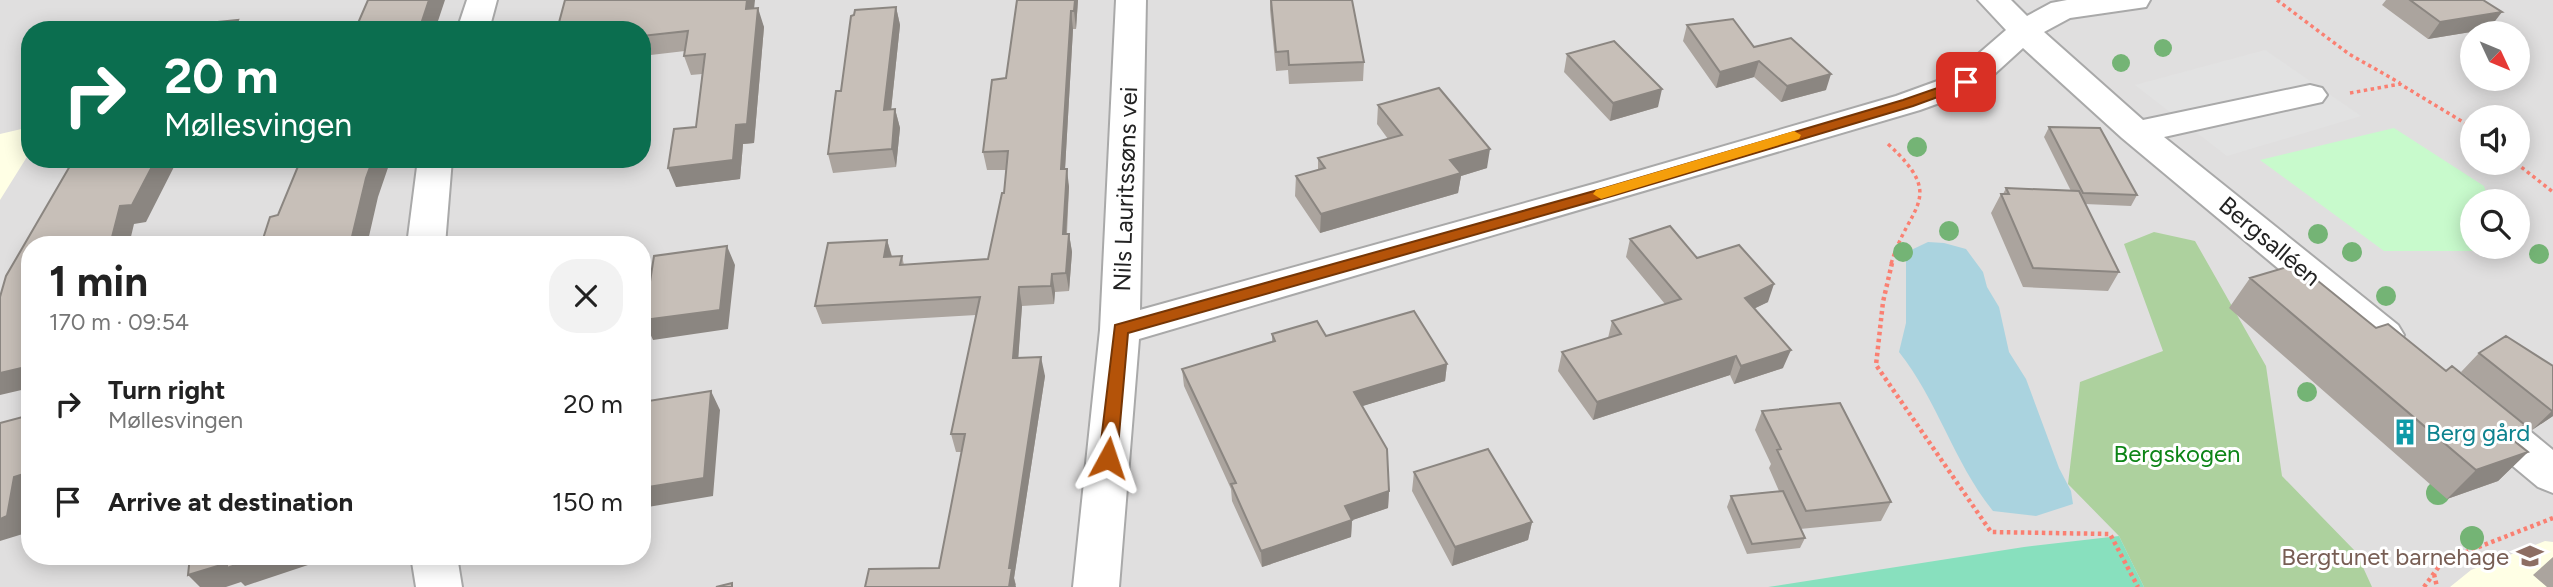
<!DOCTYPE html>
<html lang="en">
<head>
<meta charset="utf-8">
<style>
  :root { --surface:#fff; --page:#f2f2f2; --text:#222; --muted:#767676 }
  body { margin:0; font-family:Figtree,sans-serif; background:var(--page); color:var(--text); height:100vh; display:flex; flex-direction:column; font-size:26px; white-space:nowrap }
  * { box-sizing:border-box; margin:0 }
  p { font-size:23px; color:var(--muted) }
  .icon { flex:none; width:38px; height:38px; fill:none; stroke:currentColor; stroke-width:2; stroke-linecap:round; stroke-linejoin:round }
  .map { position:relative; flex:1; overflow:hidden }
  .panel { position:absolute; left:21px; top:236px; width:630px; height:329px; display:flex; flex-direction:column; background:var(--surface); border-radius:28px; box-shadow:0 4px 18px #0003 }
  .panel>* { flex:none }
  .banner { position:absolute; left:21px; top:21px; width:630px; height:147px; border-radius:28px; box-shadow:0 4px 18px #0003; background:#0b6e4f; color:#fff; overflow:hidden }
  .needle { width:46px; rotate:134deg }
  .buttons { position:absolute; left:2460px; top:21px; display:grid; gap:14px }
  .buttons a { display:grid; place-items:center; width:70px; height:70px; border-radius:50%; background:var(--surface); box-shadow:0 4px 18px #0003; font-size:35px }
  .pin { position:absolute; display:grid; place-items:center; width:60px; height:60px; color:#fff; margin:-30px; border-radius:14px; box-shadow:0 4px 10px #0006 }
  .me { position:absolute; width:77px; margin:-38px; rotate:5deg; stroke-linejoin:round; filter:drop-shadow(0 0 5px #0008) }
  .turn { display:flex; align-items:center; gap:24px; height:147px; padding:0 28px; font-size:32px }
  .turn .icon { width:91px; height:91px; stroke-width:2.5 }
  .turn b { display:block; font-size:49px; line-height:60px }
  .round { display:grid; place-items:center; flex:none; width:74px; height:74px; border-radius:28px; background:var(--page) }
  .overview { display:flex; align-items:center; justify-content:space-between; height:119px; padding:0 28px }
  h1 { font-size:42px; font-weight:700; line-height:52px }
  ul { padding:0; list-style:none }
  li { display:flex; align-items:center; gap:21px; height:98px; padding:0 28px }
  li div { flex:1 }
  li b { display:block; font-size:26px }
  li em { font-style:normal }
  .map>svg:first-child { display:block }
  .residential { fill:#e0dfdf; fill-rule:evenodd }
  .education { fill:#ffffe5 }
  .forest { fill:#add19e }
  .park { fill:#c8facc }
  .pitch { fill:#88e0be }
  .parking { fill:#e2e2e2 }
  .water { fill:#aad3df }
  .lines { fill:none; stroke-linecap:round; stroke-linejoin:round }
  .minor-casing { stroke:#a9a9a9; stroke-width:4 }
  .path-far1 { stroke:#fa8072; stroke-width:3.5; stroke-dasharray:3.5 3.5; stroke-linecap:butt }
  .path { stroke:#fa8072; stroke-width:4.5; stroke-dasharray:3.5 3.5; stroke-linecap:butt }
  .minor { fill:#fff; fill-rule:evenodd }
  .tree { fill:#74b475 }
  .wall { fill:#aba49e }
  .shaded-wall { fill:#8b8681 }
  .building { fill:#c7bfb8; stroke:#8b8681; stroke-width:2 }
  .route { fill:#b45309; stroke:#753606; stroke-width:2 }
  .slow { fill:#f59e0b }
  .labels { text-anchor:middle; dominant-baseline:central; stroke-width:6; stroke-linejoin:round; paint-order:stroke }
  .street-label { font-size:24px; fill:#222; stroke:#fff }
  .culture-label { font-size:24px; fill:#0d838f; stroke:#fff; text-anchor:start }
  .park-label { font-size:24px; fill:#0c8416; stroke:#fff }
  .education-label { font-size:24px; fill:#785e54; stroke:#fff; text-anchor:end }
</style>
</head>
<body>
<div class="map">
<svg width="2553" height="587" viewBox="0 0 2553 587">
  <rect width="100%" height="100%" fill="#f2efe9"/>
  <path class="residential" d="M0,0H2553V587H0ZM30,30H642V159H30ZM2473,33H2518V79H2473ZM2473,117H2518V163H2473ZM2473,201H2518V247H2473ZM30,245H642V556H30Z"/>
  <path class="education" d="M30,127V152L0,200V134Z
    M2545,541L2553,542V587H2450L2471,570Z"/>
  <path class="forest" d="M2154,232L2195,241L2266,366L2282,476L2356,552L2372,587H2144L2119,536L2068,484L2080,382L2163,351L2124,244Z"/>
  <path class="park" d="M2394,128L2484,186L2489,201H2473V247H2504L2505,251H2384L2260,160Z"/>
  <path class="pitch" d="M2119,536L2144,587H1768L2024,547Z"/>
  <path class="parking" d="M2265,50L2361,116L2227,156L2135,85Z"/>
  <path class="water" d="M1928,242L1944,243L1966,249L1983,272L1987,287L1999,307L2009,352L2026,379L2059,468L2071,491L2073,504L2036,516L1993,511C1953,461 1938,401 1899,352L1906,323V262L1909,251Z"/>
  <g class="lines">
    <g class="minor-casing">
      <path id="minor" d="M467,0H497L489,30H457Z
        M1116,0H1146L1140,310L1597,183L1896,96L1954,75L2006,30L1978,0H2011L2027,16L2051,3L2067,0H2150L2146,7L2070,18L2044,32L2143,120L2310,85L2322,88L2327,95L2322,102L2164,137L2398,325L2404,335L2398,345L2384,350L2370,345L2122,138L2023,48L1978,89L1920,110L1139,339L1119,587H1073L1100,330Z
        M418,159H452L445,245H407Z
        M2487,404L2502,408L2553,450V493L2538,487L2472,432L2466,420L2472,408Z
        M411,556H457L462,587H416Z"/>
    </g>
    <path class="path-far1" d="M2277,0L2349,54L2400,83
      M2350,93L2400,84L2473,128
      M1888,144C1948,199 1908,205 1891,264
      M2516,163L2553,192"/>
    <path class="path" d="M1892,263L1883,302L1876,365L1991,532L2110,534L2138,587
      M2434,574L2437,587
      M2424,587L2443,561L2553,518"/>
    <use href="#minor" class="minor"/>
  </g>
  <g class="tree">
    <circle cx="2163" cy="48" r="9"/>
    <circle cx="2121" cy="63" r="9"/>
    <circle cx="1917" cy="147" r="10"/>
    <circle cx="1949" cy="231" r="10"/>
    <circle cx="2318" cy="234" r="10"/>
    <circle cx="1903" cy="252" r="10"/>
    <circle cx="2352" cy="252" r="10"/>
    <circle cx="2539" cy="254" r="10"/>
    <circle cx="2386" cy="296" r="10"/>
    <circle cx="2307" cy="392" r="10"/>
    <circle cx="2438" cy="493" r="12"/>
    <circle cx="2472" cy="538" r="12"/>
  </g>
  <path class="wall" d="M1017,0H1078L1076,29H1073L1065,169L1069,187L1067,234H1069L1072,252L1069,291L1055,292L1054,304L1022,306L1018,358L1045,376L1014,578L1016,585L939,568L962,452H956L951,434L976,315L822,324L815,306L887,240L892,256H902L904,265L988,259L1004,193L1007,170H987L983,152L1006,78Z
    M1270,0H1352L1364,62L1363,81L1289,84L1288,70L1276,71L1270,10Z
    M2386,0H2483L2489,29L2428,39L2382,5Z
    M896,7L900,25L891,110L895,109L900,128L896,167L833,173L828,154L841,91Z
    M754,8L764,27L754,143L743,144L740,179L676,187L696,127L702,74L691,75L684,56L685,51L642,56V30Z
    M1687,25L1826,90L1781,102L1754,77L1716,88L1683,41Z
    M1567,54L1658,107L1610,121L1564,72Z
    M1378,105L1487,168L1461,176L1458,193L1320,233L1295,196L1296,176L1318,170V158L1388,139L1377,124Z
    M2049,127L2137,195L2131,206L2085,204L2119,272L2108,291L2023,287L1991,213L2001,194H2003L2006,188L2071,191L2044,137Z
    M1630,239L1697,258L1768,302L1755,308L1783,368L1734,384L1730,375L1593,420L1558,371L1562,352L1608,338L1612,321L1665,304L1626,257Z
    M2250,278L2511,438L2528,452L2498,481L2447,499L2229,308Z
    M1272,334L1326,336L1447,364L1445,381L1362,406L1389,491L1388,508L1352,520L1351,537L1262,567L1232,501L1231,489L1184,386L1182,369L1272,342Z
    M2479,353L2553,366V416L2532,430L2461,372Z
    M1762,411L1891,502L1881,521L1800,529L1805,538L1800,548L1747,554L1727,507L1731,496L1779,491L1769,468L1771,464L1755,430Z
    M1414,472L1532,522L1528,540L1452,566L1412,491Z
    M2553,557V587H2547L2533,575Z"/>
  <path class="shaded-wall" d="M429,0H445L435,30H419Z
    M747,0H755L752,28L746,9Z
    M1075,0H1078L1076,29L1074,11Z
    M896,7L900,25L889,129L884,110Z
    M758,8L764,27L754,143L743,144L740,179L676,187L668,168L736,125Z
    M1071,11L1073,29L1064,187L1061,169Z
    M2502,12L2489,29L2428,39L2440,22Z
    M238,20L245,30H233Z
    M1759,61L1754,77L1716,88L1720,72Z
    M1831,74L1826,90L1781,102L1787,86Z
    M1662,89L1658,107L1610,121L1613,103Z
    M895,109L900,128L896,167L892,149Z
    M1490,149L1487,168L1461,176L1458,193L1320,233L1321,214L1450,160Z
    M156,159H178L146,222L134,224L129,245H110L120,206Z
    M373,159H391L378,197L367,245H350L366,178Z
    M1067,169L1069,187L1065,252L1063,234Z
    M1069,234L1072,252L1069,291L1066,273Z
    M887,240L892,258L884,257Z
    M727,246L735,265L728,329L653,340L644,320Z
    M1052,274L1055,292L1054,304L1051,286Z
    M1774,284L1768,302L1739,316L1745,298Z
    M1019,287L1022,306L1017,376L1013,358Z
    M1791,350L1783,368L1734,384L1741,366Z
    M1736,356L1730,375L1593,420L1597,402Z
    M1041,357L1045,376L1014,578L1016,587H1009V568Z
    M1447,364L1445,381L1353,409L1354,392Z
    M30,366V388L0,395V373Z
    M711,391L720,410L713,496L642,508V488Z
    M2553,410V416L2532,430Z
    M2525,425L2495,454L2508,436Z
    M2528,452L2498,481L2447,499L2476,470Z
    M30,472V510L26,533L0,541V519L14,477Z
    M1389,491L1388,508L1344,523L1345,506Z
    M1352,520L1351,537L1262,567L1261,551Z
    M1532,522L1528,540L1452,566L1455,547Z
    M261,556H335L245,586L241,582L226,587H200L188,575L227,563Z"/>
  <path class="building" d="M368,0H429L419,30H355Z
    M565,0H747L746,9L758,8L747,124L736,125L733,160L668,168L674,129L696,127L705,54L684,56L688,31L642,36V30H557Z
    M1017,0H1075L1074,11H1071L1061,169H1067L1063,234H1069L1066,273L1052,274L1051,286L1019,287L1013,358L1041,357L1009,568H1012L1009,587H865L869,569L939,568L965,434H951L980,297L815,306L828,243L887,240L884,257L902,256L900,265L988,259L1002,193H1004L1008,151L983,152L992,80L1006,78Z
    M1271,0H1352L1364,62L1289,65L1288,51L1276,52Z
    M2410,0H2483L2502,12L2440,22Z
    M896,7L884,110L895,109L892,149L828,154L836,91H841L851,16L854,15L855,10Z
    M1733,19L1754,47L1791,38L1831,74L1787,86L1759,61L1720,72L1687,25Z
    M238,20L233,30H186L188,25Z
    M1614,41L1662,89L1613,103L1567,54Z
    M1439,88L1490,149L1450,160L1461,173L1321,214L1296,176L1325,168L1318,158L1402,135L1378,105Z
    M2049,127L2100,128L2137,195L2083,193Z
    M74,159H156L132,205L120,206L110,245H30V366L0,373V297L6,276Z
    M301,159H373L366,178L350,245H261L270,217L278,215Z
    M2006,188L2079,191L2119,272L2033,268L2001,194H2009Z
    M1670,226L1697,258L1739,245L1774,284L1745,298L1791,350L1741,366L1736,356L1597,402L1562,352L1621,334L1612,321L1681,299L1630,239Z
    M727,246L720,310L644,320L654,256Z
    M2297,264L2376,328L2388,324L2446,371L2452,366L2525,425L2508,436L2528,452L2476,470L2250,278Z
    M1414,311L1447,364L1354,392L1387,449L1389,491L1345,506L1352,520L1261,551L1231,484L1236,483L1182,369L1275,341L1272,334L1317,321L1326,336Z
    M2506,336L2553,366V410L2552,411L2479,353Z
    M711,391L704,478L642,488V402Z
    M1840,403L1891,502L1806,511L1777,450L1781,449L1762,411Z
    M30,415V472L14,477L7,516L0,519V423Z
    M1488,449L1532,522L1455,547L1414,472Z
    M1783,491L1805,538L1752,544L1731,496Z
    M190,556H261L227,568V563L188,575Z
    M732,583V587H716Z"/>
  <path class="route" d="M1966,78L1973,82L1971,85L1913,106L1615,195L1128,333L1117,458L1115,463H1102L1099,458L1115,325L1605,188L1903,100Z"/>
  <path class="slow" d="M1794,131L1801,135L1799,139L1601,199L1593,194L1596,190Z"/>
  <defs>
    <g id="building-bare" transform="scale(2.1)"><path d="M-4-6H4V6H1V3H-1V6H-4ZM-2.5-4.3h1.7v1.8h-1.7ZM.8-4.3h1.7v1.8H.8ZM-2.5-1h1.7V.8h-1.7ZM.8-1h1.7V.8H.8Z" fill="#0f9aa8" stroke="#fff" stroke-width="2.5" paint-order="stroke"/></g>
    <g id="school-bare" transform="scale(2.1)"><path d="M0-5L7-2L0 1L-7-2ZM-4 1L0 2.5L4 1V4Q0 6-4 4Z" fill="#8d6e63" stroke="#fff" stroke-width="2.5" paint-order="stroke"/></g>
  </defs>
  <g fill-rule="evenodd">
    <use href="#building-bare" x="2405" y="432"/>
    <use href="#school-bare" x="2530" y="556"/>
  </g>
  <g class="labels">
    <g class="street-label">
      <text transform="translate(1125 189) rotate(-88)">Nils Lauritssøns vei</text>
      <text transform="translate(2270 241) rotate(40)">Bergsalléen</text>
    </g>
    <g class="culture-label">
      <text x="2426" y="432">Berg gård</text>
    </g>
    <g class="park-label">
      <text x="2177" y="453">Bergskogen</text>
    </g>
    <g class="education-label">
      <text x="2509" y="556">Bergtunet barnehage</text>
    </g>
  </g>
</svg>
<div class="buttons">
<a><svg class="needle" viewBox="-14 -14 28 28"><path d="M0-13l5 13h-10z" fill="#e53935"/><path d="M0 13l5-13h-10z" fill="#767676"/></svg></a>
<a><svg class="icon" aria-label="sound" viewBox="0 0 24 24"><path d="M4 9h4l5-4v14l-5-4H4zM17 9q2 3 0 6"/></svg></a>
<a><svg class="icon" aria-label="search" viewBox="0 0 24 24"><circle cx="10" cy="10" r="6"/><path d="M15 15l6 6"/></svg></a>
</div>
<div class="pin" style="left:1966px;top:82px;background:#d93025"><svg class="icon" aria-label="arrive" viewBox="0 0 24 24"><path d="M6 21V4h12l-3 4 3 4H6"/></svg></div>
<svg class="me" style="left:1108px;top:458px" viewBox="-20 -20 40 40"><path d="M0-17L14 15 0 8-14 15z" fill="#b45309" stroke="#fff" stroke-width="4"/></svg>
<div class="banner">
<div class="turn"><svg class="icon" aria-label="right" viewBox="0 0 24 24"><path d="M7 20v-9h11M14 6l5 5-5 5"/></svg><div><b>20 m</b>Møllesvingen</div></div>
</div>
<section class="panel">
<div class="overview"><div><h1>1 min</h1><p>170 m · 09:54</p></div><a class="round"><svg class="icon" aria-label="close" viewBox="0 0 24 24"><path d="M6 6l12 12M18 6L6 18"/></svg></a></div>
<ul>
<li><svg class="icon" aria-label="right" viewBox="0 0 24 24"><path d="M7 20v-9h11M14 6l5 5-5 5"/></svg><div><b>Turn right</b><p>Møllesvingen</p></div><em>20 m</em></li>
<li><svg class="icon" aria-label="arrive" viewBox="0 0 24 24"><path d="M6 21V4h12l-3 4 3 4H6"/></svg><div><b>Arrive at destination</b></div><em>150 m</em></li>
</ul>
</section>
</div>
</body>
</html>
